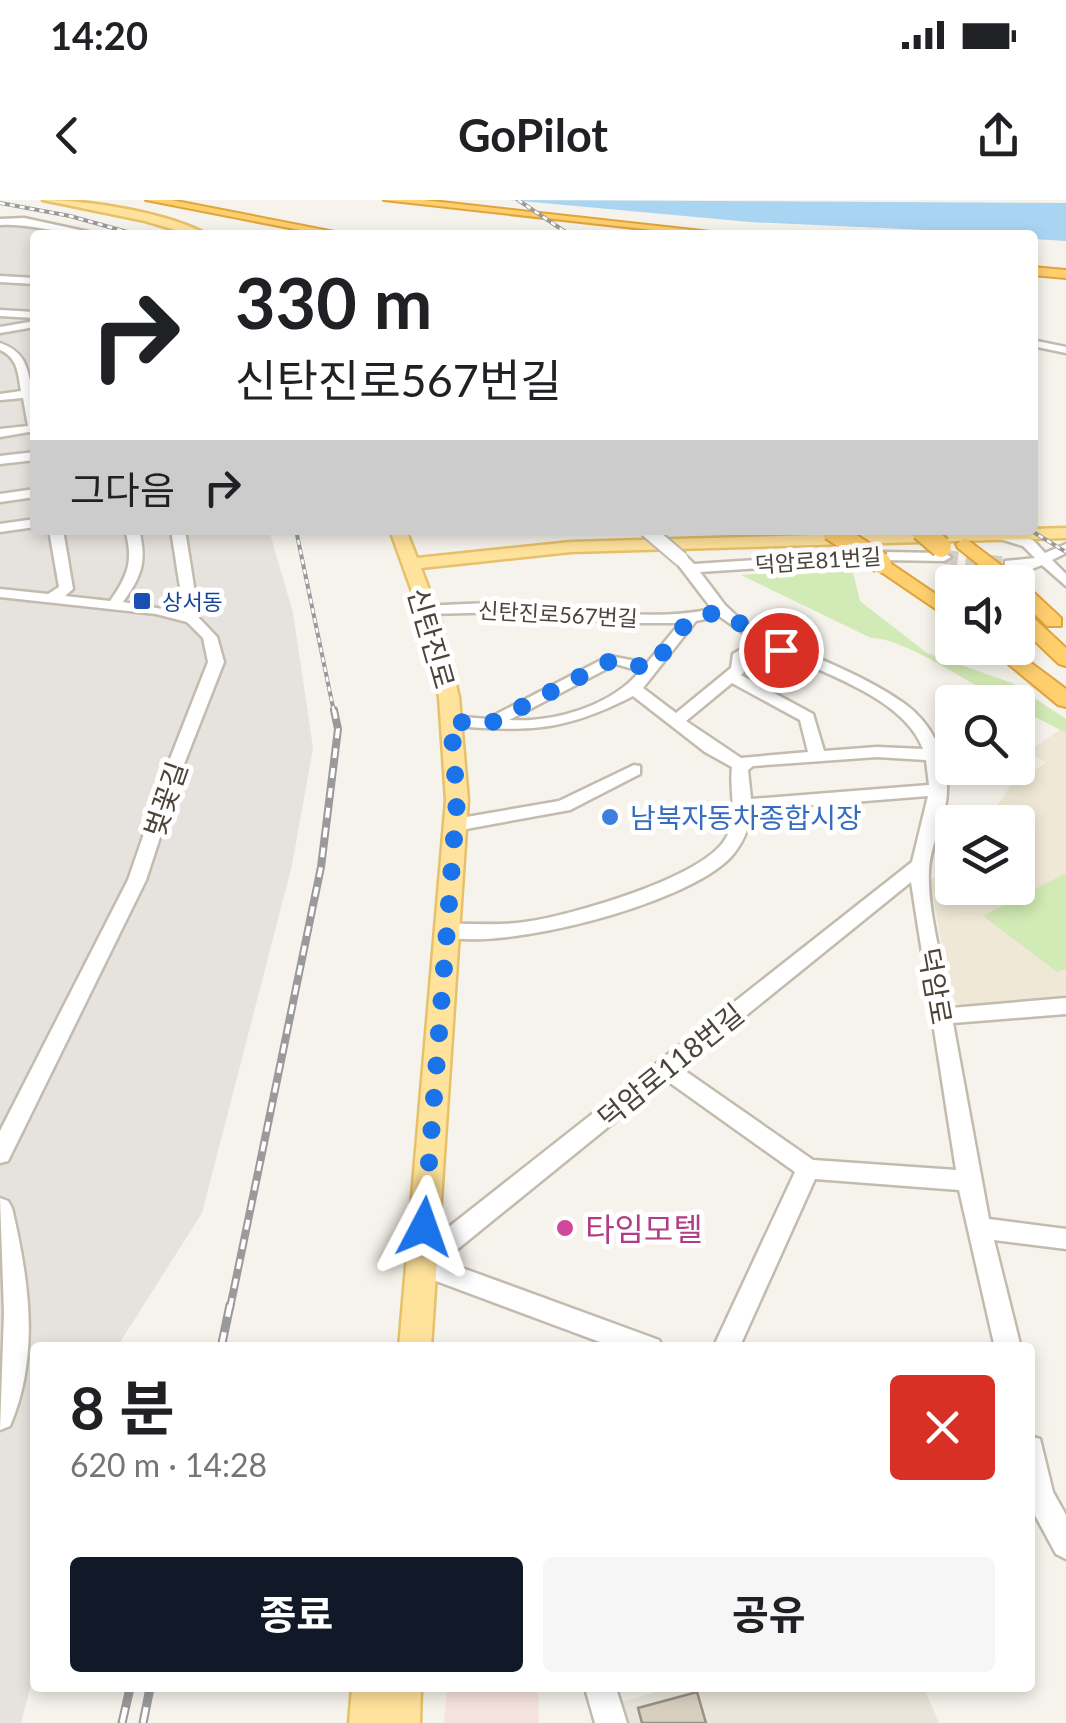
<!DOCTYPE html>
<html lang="ko">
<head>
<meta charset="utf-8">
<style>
  :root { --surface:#fff; --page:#f6f6f6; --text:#202124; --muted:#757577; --accent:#111827 }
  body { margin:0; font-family:Lato,"Noto Sans KR",sans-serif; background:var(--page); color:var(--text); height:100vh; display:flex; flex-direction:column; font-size:38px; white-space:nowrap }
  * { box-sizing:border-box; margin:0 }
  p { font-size:32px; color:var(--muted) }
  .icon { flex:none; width:55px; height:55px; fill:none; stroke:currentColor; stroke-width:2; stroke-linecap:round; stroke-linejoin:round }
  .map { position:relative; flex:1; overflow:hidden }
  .panel { position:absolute; left:30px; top:1142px; width:1005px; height:350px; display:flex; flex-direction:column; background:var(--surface); border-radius:10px; box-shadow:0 5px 15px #0003 }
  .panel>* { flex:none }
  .hud { position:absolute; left:30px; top:30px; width:1008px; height:305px; border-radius:10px; box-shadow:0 5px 15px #0003; background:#fff; color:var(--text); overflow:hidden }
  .buttons { position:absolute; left:935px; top:365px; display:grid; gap:20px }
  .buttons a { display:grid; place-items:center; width:100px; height:100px; border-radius:10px; background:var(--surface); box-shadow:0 5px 15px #0003; font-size:50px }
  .pin { position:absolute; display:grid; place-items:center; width:85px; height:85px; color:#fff; margin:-42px; border:5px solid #fff; border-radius:50%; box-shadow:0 2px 10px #0007 }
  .me { position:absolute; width:110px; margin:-55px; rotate:4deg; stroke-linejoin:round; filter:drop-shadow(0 0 8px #0008) }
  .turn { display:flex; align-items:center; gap:35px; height:210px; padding:0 40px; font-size:45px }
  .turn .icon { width:130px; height:130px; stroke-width:2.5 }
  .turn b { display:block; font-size:70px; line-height:85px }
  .then { display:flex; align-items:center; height:95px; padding:0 40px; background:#0003; gap:20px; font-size:38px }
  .round { display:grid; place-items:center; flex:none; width:105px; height:105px; border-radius:10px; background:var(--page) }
  .overview { display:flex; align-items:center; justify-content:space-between; height:170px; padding:0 40px }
  h1 { font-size:60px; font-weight:700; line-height:75px }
  .primary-button { display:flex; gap:20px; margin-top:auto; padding:20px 40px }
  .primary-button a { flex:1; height:115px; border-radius:10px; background:var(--accent); color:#fff; font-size:40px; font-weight:700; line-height:115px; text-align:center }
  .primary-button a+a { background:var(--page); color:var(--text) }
  .status { display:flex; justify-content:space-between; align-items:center; height:70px; padding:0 50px; background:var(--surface); direction:ltr }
  .status svg { height:28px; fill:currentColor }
  header { display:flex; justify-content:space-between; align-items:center; height:130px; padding:0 40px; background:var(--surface); font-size:45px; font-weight:700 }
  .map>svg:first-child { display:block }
  .residential { fill:#eae5da }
  .industrial { fill:#e6e2dd }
  .education { fill:#efe8d6 }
  .medical { fill:#f6e3e0 }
  .green { fill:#d2eab5 }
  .water { fill:#a9d4f2 }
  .building { fill:#d8cfc1; stroke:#979187; stroke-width:2.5 }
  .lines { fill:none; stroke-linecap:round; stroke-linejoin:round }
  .minor-tunnel { stroke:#d4d0c8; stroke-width:14; stroke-dasharray:14 8; stroke-linecap:butt }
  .minor-casing { stroke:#c2bbae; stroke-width:5 }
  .major-casing { stroke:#e6c16a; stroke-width:5 }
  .highway-casing { stroke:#e0a43c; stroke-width:4 }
  .minor { fill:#fff; fill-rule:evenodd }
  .major { fill:#ffe39c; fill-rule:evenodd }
  .highway { fill:#ffcf6e; fill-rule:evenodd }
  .rail-far2-casing { stroke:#9a9a9a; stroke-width:4 }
  .rail-far1-casing { stroke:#9a9a9a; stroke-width:8 }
  .rail-casing { stroke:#9a9a9a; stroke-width:9 }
  .rail-far2 { stroke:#fff; stroke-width:2.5; stroke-dasharray:5; stroke-linecap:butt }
  .rail-far1 { stroke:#fff; stroke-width:4; stroke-dasharray:10; stroke-linecap:butt }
  .rail { stroke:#fff; stroke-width:5; stroke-dasharray:16; stroke-linecap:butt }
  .minor-bridge-casing { stroke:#c2bbae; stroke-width:18; stroke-linecap:butt }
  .highway-bridge-casing { stroke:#e0a43c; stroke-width:24; stroke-linecap:butt }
  .minor-bridge { stroke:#fff; stroke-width:14 }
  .highway-bridge { stroke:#ffcf6e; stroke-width:20 }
  .route { stroke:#1a73e8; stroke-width:18; stroke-dasharray:0 32.4 }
  .transit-dot { fill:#1a4fb4; stroke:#fff; stroke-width:4 }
  .shop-dot { fill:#3f7fe0; stroke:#fff; stroke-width:4 }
  .hotel-dot { fill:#d1479c; stroke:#fff; stroke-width:4 }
  .labels { text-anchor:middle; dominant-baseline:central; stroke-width:10; stroke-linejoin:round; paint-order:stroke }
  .far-street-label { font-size:22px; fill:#4b4439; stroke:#fff }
  .far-transit-label { font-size:22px; fill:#164399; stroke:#fff; text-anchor:start }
  .street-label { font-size:28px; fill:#4b4439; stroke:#fff }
  .shop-label { font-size:28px; fill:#366cbe; stroke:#fff; text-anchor:start }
  .near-hotel-label { font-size:32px; fill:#b23c85; stroke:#fff; text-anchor:start }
</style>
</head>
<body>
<div class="status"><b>14:20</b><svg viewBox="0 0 49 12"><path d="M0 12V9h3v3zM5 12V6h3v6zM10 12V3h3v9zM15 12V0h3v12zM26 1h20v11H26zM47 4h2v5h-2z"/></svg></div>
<header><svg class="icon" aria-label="back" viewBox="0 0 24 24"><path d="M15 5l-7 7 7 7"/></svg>GoPilot<svg class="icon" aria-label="share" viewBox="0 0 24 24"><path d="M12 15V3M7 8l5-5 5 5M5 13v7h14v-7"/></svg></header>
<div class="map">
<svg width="1066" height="1523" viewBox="0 0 1066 1523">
  <rect width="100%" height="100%" fill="#f6f3ec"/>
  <path class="residential" d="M670,1488H924L939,1523H620L615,1504Z"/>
  <path class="industrial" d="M0,23L29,24L86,35H35V121L0,127Z
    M35,129V330H269L293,413L313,548L292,665L202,1013L117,1147L35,1148V1469L21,1523H0V135Z"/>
  <path class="education" d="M1060,530L1066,533V799L960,805L952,800L930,681L952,663V688H1018V622H987L1010,586L1046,563L1029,551Z"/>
  <path class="medical" d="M447,1488H538L539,1523H444Z"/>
  <path class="green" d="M838,368L853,372L860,401L927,453L1012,483L1066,519V533L1018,508V502H1006C975,487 901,436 871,438L741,375Z
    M1066,673V769L1057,772L983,716Z"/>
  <path class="water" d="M510,0L1066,3V41L1033,39L1032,35L750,22Z"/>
  <path class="building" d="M697,1492L706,1523H642L638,1508Z"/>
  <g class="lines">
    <path class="minor-tunnel" d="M944,357L1010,364"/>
    <g class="minor-casing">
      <path id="minor" d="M24,18L89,32L93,35C61,35 32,23 0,25V19Z
        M0,76L35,78V84L0,82Z
        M0,110L35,112V118L0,116Z
        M35,121V127L0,133V127Z
        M1032,140L1066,147V153L1032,146Z
        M0,143C25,152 27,166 32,190H35V236L29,232L0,237V229L28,226L23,198L0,200V194L21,191C18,173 18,158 0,150Z
        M35,252V260L0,264V256Z
        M35,289V297L0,302V294Z
        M35,319V327L0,332V324Z
        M49,330H63L73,389L65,396L110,401C128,376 134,360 125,330H139C147,361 142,376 123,402L184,413L171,330H185L199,418L217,437L224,462L184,564L146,680L8,961L0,963V931L128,680L168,564L208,462L203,438L187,422L156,414L0,397V389L48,394L59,387Z
        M990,330L1033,340L1045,353L1066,344V353L1052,360L1066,374V386L1042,365L1032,369L1005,367V361L1035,358L1023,346L990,336Z
        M883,352L944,353L951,357L944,361L883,360L700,372L725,405L741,420C793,452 855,468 905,504C931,523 949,557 947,590C947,617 930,643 929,671C927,711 944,768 951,808L1066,798V814L953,823L989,1019L1066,1029V1049L994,1040L1021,1148H995L959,990L815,979L739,1148H713L795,972L666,880L443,1061L659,1140L663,1148H616L412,1072L409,1064L412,1056L912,662L928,596L751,610C749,629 743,644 730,658C684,705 503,752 440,736L437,731L447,724C473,723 499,726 525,722C569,716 708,677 727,636C738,613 729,590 732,567L705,552L633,496C561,533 529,531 451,526L443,521L451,516L487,519L609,456L647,463L680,423H622L509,412L428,414L421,410L428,406C459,404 490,402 521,404C585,408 649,423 712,409L676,362V356H686L694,364ZM719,416L755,441L733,454L731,468L676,513L643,488L696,421ZM766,446C815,471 903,495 923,549L877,547L824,551L813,514L741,475L747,469L746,459ZM616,464L640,471C612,506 553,523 509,520ZM732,483L800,520L808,552L741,558L686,521ZM877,557L926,560L929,585L751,599L748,570L753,566ZM911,682L956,970L813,960L681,868Z
        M634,565L640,566V574L570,610L455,631L446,625L455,619L559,601Z
        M0,998L8,1001L12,1008C29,1080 40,1156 10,1226L0,1230L4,1113Z
        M1030,1236L1040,1239L1053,1292L1066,1315V1359L1056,1354L1030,1306Z
        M585,1488H616L627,1523H595Z"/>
    </g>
    <g class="major-casing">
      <path id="major" d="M43,0C89,0 169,13 208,35H192L145,21Z
        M1066,328V338L571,352L421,368L441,422L459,497L468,600L431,1148H399L446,600L439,497L423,422L390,330H406L417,358L571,342Z
        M352,1488H421L420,1523H349Z"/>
    </g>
    <g class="highway-casing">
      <path id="highway" d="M146,0H171L350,35H325Z
        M384,0H423L738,35H697Z
        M1032,67L1066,70V78L1032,75Z
        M965,338L1018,378L1061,418V426H1047L1018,398V382H1000L958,348L956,344Z
        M881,357L952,405V420L874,367V359Z
        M1018,408L1025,410L1066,448V466L1059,464L1018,425Z
        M989,448H1011L1066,489V507L1058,505Z"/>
    </g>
    <use href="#minor" class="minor"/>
    <use href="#major" class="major"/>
    <use href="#highway" class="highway"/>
    <g class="rail-far2-casing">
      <path id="rail-far2" d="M518,0L570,35
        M0,3L70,16L138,35
        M296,330L334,512
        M1030,330L1066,352"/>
    </g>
    <g class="rail-far1-casing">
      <path id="rail-far1" d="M230,1108L321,667L338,529L334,510"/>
    </g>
    <g class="rail-casing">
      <path id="rail" d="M221,1148L230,1105
        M122,1523L130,1488
        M143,1523L150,1488"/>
    </g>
    <use href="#rail-far2" class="rail-far2"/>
    <use href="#rail-far1" class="rail-far1"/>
    <use href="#rail" class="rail"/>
    <g class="minor-bridge-casing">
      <path id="minor-bridge" d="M647,330L681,359"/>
    </g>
    <g class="highway-bridge-casing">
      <path id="highway-bridge" d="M831,330L881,363
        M921,330L941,347"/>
    </g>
    <use href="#minor-bridge" class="minor-bridge"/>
    <use href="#highway-bridge" class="highway-bridge"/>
  </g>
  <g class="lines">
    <path class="route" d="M424,1027L457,600L451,521L487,525L614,459L650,469L689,420L721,411L781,450"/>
  </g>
  <rect class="transit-dot" x="132" y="391" width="20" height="20" rx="5"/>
  <circle class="shop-dot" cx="610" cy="617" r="10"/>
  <circle class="hotel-dot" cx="565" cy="1028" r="10"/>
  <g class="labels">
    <g class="far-street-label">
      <text transform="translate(818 360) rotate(-4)">덕암로81번길</text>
      <text transform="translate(558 414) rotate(3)">신탄진로567번길</text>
    </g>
    <g class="far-transit-label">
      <text x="162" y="401">상서동</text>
    </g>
    <g class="street-label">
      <text transform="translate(432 438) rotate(74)">신탄진로</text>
      <text transform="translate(165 599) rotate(-71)">벚꽃길</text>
      <text transform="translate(936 786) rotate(80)">덕암로</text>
      <text transform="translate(670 865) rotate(-39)">덕암로118번길</text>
    </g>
    <g class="shop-label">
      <text x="630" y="617">남북자동차종합시장</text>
    </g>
    <g class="near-hotel-label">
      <text x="585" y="1028">타임모텔</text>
    </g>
  </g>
</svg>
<div class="buttons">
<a><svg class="icon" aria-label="sound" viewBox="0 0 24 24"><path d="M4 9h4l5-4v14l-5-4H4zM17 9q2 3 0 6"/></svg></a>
<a><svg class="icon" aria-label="search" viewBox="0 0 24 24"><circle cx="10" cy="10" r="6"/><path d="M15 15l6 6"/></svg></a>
<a><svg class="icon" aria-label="layers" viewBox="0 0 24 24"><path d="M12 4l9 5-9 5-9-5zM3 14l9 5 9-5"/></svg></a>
</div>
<div class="pin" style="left:781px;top:450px;background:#d93025"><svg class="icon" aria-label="arrive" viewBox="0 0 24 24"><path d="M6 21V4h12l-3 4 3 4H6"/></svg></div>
<svg class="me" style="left:424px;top:1027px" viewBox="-20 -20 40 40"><path d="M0-17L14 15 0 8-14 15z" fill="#1a73e8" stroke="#fff" stroke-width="4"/></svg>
<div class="hud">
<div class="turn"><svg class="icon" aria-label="right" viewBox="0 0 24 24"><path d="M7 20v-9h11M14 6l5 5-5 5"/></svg><div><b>330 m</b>신탄진로567번길</div></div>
<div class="then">그다음<svg class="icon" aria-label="right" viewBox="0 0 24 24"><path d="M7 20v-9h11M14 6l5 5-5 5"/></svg></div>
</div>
<section class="panel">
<div class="overview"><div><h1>8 분</h1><p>620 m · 14:28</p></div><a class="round" style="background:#d93025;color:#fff"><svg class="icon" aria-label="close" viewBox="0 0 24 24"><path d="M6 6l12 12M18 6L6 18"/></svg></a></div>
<div class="primary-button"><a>종료</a><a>공유</a></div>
</section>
</div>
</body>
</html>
